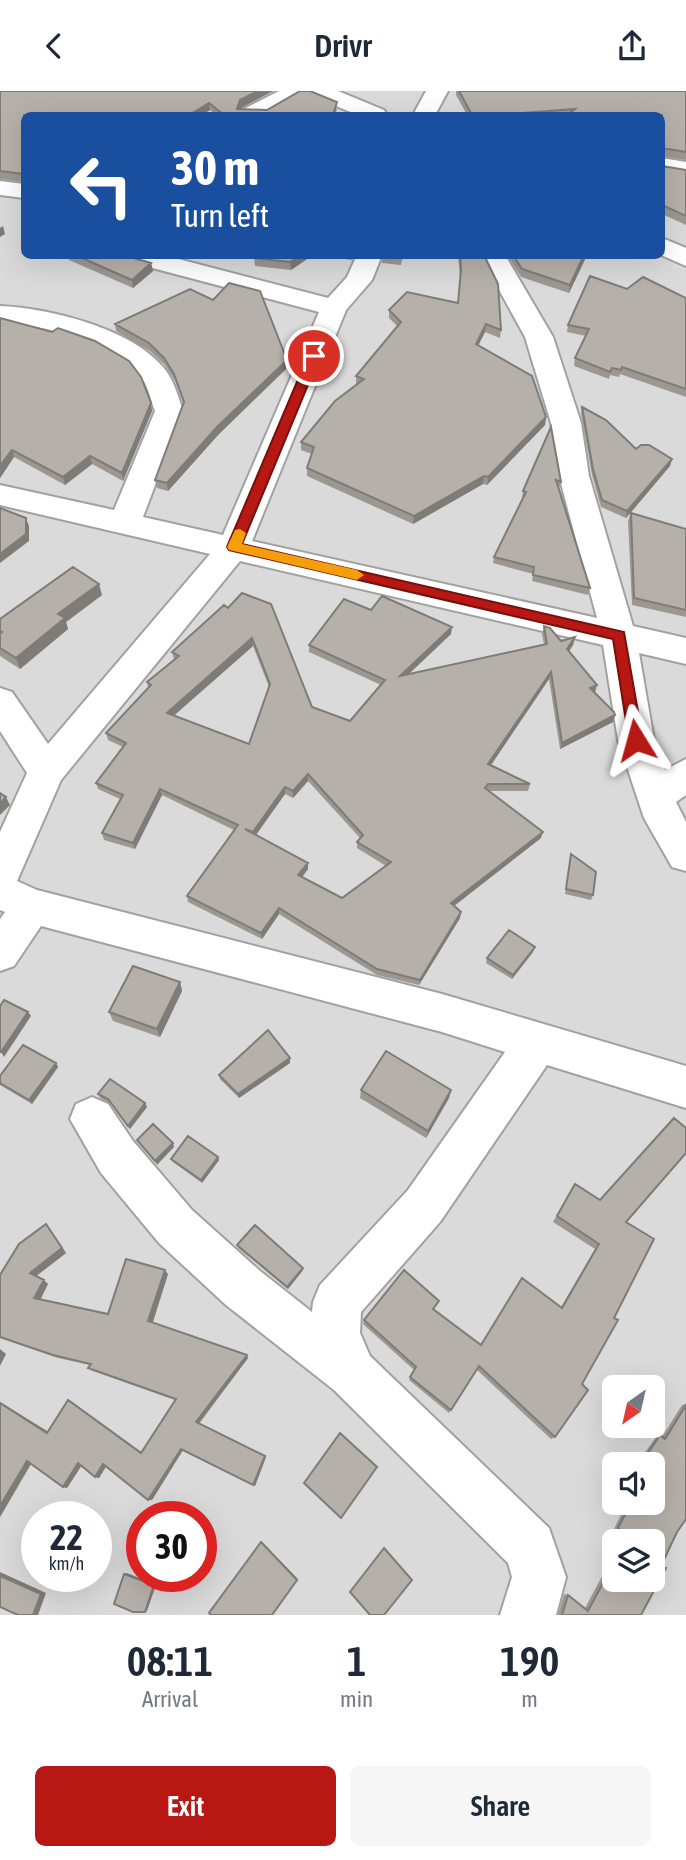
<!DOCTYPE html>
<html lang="en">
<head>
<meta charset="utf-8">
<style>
  :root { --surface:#fff; --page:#f6f6f7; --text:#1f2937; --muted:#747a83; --accent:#b71814 }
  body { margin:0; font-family:"Asap Condensed",sans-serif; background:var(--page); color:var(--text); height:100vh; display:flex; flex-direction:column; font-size:26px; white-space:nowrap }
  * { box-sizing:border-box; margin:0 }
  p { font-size:23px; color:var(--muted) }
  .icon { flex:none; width:38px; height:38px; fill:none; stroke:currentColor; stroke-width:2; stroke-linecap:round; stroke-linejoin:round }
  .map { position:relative; height:1524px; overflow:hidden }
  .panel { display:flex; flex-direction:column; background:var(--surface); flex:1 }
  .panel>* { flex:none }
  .banner { position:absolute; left:21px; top:21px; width:644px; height:147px; border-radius:10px; box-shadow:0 7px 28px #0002; background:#1a4fa0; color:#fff; overflow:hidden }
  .needle { width:46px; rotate:214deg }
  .controls { position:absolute; left:602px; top:1284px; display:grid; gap:14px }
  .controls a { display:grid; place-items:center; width:63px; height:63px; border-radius:10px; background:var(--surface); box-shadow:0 7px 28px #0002; font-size:35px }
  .speed { position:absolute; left:21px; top:1410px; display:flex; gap:14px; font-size:35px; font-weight:700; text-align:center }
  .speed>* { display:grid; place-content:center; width:91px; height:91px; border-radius:50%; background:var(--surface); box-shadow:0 7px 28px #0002; line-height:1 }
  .speed small { font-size:18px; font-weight:400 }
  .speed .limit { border:10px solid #d22; background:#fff; color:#111 }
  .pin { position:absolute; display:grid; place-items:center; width:60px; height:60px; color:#fff; margin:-30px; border:4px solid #fff; border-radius:50%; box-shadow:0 2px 7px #0007 }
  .me { position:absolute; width:77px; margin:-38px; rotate:352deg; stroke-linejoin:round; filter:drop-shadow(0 0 5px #0008) }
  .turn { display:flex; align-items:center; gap:24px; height:147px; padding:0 35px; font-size:32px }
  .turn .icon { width:91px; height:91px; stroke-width:2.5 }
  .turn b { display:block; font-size:49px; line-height:60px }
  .eta { display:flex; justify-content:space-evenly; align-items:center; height:119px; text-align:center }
  .eta b { font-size:42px; font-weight:600; line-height:49px }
  .button { display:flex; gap:14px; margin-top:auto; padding:14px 35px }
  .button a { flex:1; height:80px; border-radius:10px; background:var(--accent); color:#fff; font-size:28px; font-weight:600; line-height:80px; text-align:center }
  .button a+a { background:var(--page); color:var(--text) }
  header { display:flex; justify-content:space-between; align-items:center; height:91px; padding:0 35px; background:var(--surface); font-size:32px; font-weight:600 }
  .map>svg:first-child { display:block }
  .residential { fill:#dbdada; fill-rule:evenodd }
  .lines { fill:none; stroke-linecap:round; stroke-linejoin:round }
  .minor-casing { stroke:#a1a1a1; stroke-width:4 }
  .minor { fill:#fff; fill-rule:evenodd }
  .wall { fill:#9d9792; fill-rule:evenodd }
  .shaded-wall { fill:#7f7b77 }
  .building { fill:#b6b0aa; stroke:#7f7b77; stroke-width:2; fill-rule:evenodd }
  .route { fill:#b71814; stroke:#77100d; stroke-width:2 }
  .slow { fill:#f59e0b }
</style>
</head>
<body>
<header><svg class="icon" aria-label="back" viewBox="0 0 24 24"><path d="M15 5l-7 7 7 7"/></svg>Drivr<svg class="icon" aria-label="share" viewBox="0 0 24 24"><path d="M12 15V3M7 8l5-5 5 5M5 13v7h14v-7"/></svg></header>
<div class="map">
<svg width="686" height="1524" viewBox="0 0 686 1524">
  <rect width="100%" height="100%" fill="#edebe4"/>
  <path class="residential" d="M0,0H686V1524H0ZM24,24H662V164H24ZM614,1297H653V1335H614ZM614,1374H653V1412H614ZM37,1426H96V1486H37ZM142,1426H201V1486H142ZM614,1451H653V1489H614Z"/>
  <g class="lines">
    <g class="minor-casing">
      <path id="minor" d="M279,0H306L303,5L266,24H239L242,19Z
        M308,0H338L384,19L387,24H358L311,5Z
        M426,0H448L435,24H413Z
        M662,67L686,71V85L662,81Z
        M0,90L24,93V107L0,104Z
        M662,147L686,157V175L661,164Z
        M119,164H163L328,207L347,186L357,164H382L372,189L346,219L252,450L597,527L559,385L551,332L525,246L480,164H505L553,246L581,332L589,385L633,535L686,547V573L639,562L654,649L665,679L686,668V704L676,711L686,731V780L672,776L644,727L618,649L603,554L240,470L61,689L17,790L37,799L442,903L686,975V1017L547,974L440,1131L361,1221L360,1242L370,1265L549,1437L566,1486L556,1524H500L512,1486L508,1472L334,1299L226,1214L159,1152L101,1082L70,1028L76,1013L92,1006L108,1013L133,1050L192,1119L260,1180L312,1221L313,1211L320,1194L408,1099L505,961L442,941L41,835L14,875L0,880V828L5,821L0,819V741L27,682L0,640V597L12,601L48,653L210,463L0,414V394L114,419L155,320C151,310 149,298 143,289C120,253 40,233 0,231V215C49,217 130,237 163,276C174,289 178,305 183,320L143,426L223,444L319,221L122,169Z"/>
    </g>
    <use href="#minor" class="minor"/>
  </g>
  <path class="wall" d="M0,0H273L241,17L240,18H337L335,24H216L210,19L202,24H24V91L0,88Z
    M456,0H686V69L662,65V75L686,79V134L662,123V24H467L456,4Z
    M68,164H123L151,172L153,180L133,197L69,169Z
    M257,164H313L291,179L255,175L254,167Z
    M316,164H355L352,169Z
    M382,164H403L401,174L382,172Z
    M458,164H484L501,239L500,247L485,241L478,254L546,326L545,334L487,394L483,393L413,433L307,385V377L312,363L301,359V351L358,293H356V285L397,235L389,227V219L458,212L460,186Z
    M507,164H587L569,202L521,186Z
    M627,198L686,207V306L620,283L619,286L610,284L609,288L574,275L575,267L586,245L567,241L568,234Z
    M0,227L152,320L123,390L92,373L65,394L14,366L0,387Z
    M115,233L287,277L218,344L168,400L157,397L155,389L184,314L175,290L165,274L150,260L116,240Z
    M582,316L636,358L672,368L670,375L626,427L601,416L592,384L581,322Z
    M551,336L561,391L559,397L590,497L588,504L532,490L533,483L493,472L494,466L524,407H522L523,400Z
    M631,422L686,438V526L632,514L628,430Z
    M102,504L66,531L68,538L20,578L0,565V528Z
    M224,514L312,616L350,630L381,594L309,561V554L371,519L451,543L409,583L544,553L542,543L544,535L561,550L575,546L573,554L569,560L597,594L595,601L613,631L560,658L549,588L491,674L530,693L528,700H489L541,747L454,815L460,827L419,894L377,884L279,823L262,848L188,811L187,805L234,739L162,704L135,758L104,749L102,742L120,708L98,698L96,692L123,656L108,649L106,642L148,596L147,591L174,568L172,561ZM253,555L269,596L249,653L174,624ZM308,690L360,747L357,751V757L386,775L342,807L302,786L308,778V772L256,744L285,703L293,707Z
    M571,763L593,804L591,809L565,803L570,768Z
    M533,861L512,888L486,872L487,867Z
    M180,891L182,900L160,946L113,930L109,921Z
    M290,967V972L239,1007L220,988L219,984Z
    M56,972L58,976L32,1013L0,994V985Z
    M361,999H451L449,1007L426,1047L360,1007Z
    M98,1003L145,1012L147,1016L130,1038L110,1012L100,1007Z
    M218,1066L219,1069L202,1092L173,1071L171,1068Z
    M571,1099L626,1131L582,1293L555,1346L551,1348L477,1279L449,1322L409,1289L414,1279L363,1233L364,1229L439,1210L434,1218L481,1254L561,1216L595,1158L553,1131Z
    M50,1138L66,1162L36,1185L48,1193L40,1209L108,1223L168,1183L152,1232L248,1267L199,1333L266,1366L255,1395L183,1359L152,1409L106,1375L99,1387L95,1386L81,1375L67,1397L63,1396L31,1373L0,1426V1311L47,1341L68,1309L141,1361L175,1309L93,1280L88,1277L90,1274L58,1267L0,1247V1184Z
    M237,1154L303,1179L288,1198L238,1157Z
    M686,1313V1428L677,1441L661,1475L641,1524H558L564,1503L568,1504L585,1517L614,1463V1489L653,1451H621L624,1445L614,1438L627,1412H653V1374H636L656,1346L660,1344L662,1346L682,1314Z"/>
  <path class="shaded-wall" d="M258,0H273L241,17L238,24L237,18L240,9Z
    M209,12L210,19L202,24H189Z
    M3,135L5,143L0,146V137Z
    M301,164H313L291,179L290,171Z
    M584,164H587L569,202L570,194Z
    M151,172L153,180L133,197L132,189Z
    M486,233L485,241L475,261L476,253Z
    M287,269V277L218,344L168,400L167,392L217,336Z
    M151,312L152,320L123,390L122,382Z
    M546,326L545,334L487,394L488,386Z
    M12,359L14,366L0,387V375Z
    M90,365L92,373L65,394L63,386Z
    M672,368L670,375L626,427L627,420Z
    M484,385L483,393L413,433L414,425Z
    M26,427L29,435V450L0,472V463Z
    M99,493L102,504L66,531L68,538L20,578L16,567L58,523Z
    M452,536L451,543L399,592L400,585Z
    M575,546L573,554L566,565L567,558Z
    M252,547L253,555L169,629L167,622Z
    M551,581L549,588L487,680L488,673Z
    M597,594L595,601L590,597Z
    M615,624L613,631L560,658L562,652Z
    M308,683V690L293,707V700Z
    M285,696V703L253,748V741Z
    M160,698L162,704L135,758L133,752Z
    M6,706L10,714L0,724V713Z
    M543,741L541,747L450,818L451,812Z
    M308,772V778L299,790L298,784Z
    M279,817V823L262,848L261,842Z
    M461,821L460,827L419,894L420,889Z
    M535,856L533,861L512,888L513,884Z
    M180,891L182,900L160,946L157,938Z
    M28,921L31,925L4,966L1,961Z
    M290,967V972L239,1007L238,1003Z
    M56,972L58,976L32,1013L29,1009Z
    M451,999L449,1007L426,1047L428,1040Z
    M145,1012L147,1016L130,1038L128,1035Z
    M173,1052L174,1056L157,1074L155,1070Z
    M218,1066L219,1069L202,1092L201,1089Z
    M46,1133L50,1138L66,1162L35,1186L30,1182Z
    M303,1177V1179L288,1198L287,1196Z
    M165,1179L168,1183L152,1234L148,1230Z
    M44,1189L48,1193L39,1211L34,1207Z
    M0,1258L6,1263L0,1275Z
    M247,1264L248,1267L198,1333L196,1331Z
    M68,1309L72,1311L144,1363L141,1362Z
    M0,1311L52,1343L47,1342L0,1312Z
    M181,1358L183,1359L152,1409H148Z
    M265,1365L266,1366L255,1395L253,1394Z
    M27,1370L32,1371L0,1426V1415Z
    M78,1372L82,1374L67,1397L63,1396Z
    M103,1373L107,1374L99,1387L95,1386Z
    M261,1451H262L298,1488L272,1524Z
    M0,1481L46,1502L38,1524H33L0,1485Z
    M127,1482L156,1494L147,1520L145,1521L124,1483Z"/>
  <path class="building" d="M0,0H258L240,9L237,18L267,19L300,0H310L337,11L333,24H224L209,12L189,24H24V85L23,83L0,80Z
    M459,0H686V61L662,57V75L686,79V125L662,114V24H567L575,18L493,24H472Z
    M75,164H123L151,172L132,189Z
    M257,164H301L290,171L254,167Z
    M384,164H402L401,166Z
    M460,164H484L498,193L501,239L486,233L476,253L532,285L546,326L488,386L484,385L414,425L307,377L314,356L301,351L335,310L364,288L356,285L401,231L389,219L407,201L458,212L461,179Z
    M513,164H584L570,194L522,178Z
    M590,185L627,198L643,186L686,207V298L622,276L621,279L612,277L610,281L575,267L589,238L568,234Z
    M229,192L260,200L287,269L217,336L167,392L155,389L184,311L174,283L164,267L149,252L115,233L190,198L213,209Z
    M0,227L52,241L58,237L95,250L129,270L141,286L151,312L122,382L90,365L63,386L12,359L0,375Z
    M582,316L606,329L636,358L641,354H649L672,368L627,420L602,409L593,378Z
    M551,336L561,391L556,389L590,497L533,484L534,476L494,466L526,401L523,400Z
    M0,417L26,427V443L0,463Z
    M631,422L686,438V519L634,507Z
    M73,476L99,493L58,523L65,527L16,567L0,557V543L2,541L0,540V528Z
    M242,502L271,513L312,616L350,630L385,589L309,554L344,508L371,519L382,505L452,536L400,585L547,553L544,535L550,537L561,550L575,546L567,558L597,594L590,597L614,621L615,624L562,652L551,581L488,673L530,693H488L485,697L543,741L451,812L461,821L420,889L377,878L279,817L261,842L187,805L238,734L160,698L133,752L102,742L123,704L96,692L126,652L106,642L151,594L147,591L179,565L172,561L224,514L228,517ZM252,547L270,593L249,653L167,622ZM308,683L363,744L357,751L391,771L342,807L298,784L308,772L245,738L253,741L285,696L293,700Z
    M0,702L6,706L0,713Z
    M571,763L596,781L593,804L566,798Z
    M509,839L535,856L513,884L487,867Z
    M133,875L180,891L157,938L109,921Z
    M4,909L28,921L1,961H0V915Z
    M268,939L290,967L238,1003L219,984Z
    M23,954L56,972L29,1009L0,992V985Z
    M386,960L451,999L428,1040L361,999Z
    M110,988L145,1012L128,1035L108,1008L98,1003Z
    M674,1027L686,1037V1062L626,1131L654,1148L614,1227L618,1229L582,1293L588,1299L555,1346L479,1275L451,1319L410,1286L416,1276L364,1229L404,1179L439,1210L433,1218L481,1254L522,1187L562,1217L599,1153L557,1125L575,1093L600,1109Z
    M153,1033L173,1052L155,1070L137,1049Z
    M188,1045L218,1066L201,1089L171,1068Z
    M46,1133L62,1157L30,1182L44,1189L34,1207L108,1223L126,1168L165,1179L148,1230L247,1264L196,1331L265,1365L253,1394L181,1358L148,1409L103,1373L95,1386L78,1372L63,1396L27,1370L0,1415V1312L47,1342L68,1309L141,1362L176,1308L88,1277L91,1273L53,1264L0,1246V1184L19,1153Z
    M255,1134L303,1177L287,1196L237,1154Z
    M686,1314V1428L677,1441L661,1475L666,1477L641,1524H562L568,1504L588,1520L614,1471V1489H653V1451H625L628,1445L618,1437L631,1412H653V1374H640L660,1344L665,1348Z
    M340,1342L377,1376L341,1427L304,1392Z
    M261,1451L297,1489L272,1524H211L209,1522Z
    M384,1457L412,1489L384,1524H370L350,1501Z
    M124,1483L154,1494L145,1521H133L114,1513Z
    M0,1485L41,1503L33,1524H18L0,1516Z"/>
  <path class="route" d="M314,261L320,265L242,453L624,541L643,649L641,653H631L629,649L613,548L229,459L227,456L308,265Z"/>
  <path class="slow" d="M240,438L246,442L242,453L357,479L364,484L357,489L229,459L227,456L235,439Z"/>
</svg>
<div class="controls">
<a><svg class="needle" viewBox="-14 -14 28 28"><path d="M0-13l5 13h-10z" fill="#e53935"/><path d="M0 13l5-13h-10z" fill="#747a83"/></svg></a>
<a><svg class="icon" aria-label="sound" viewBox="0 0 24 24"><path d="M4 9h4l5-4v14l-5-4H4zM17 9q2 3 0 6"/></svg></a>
<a><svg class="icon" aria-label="layers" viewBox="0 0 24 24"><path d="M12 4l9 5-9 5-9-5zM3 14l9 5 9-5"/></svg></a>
</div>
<div class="speed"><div>22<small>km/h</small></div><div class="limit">30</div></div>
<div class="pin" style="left:314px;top:265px;background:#d93025"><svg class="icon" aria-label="arrive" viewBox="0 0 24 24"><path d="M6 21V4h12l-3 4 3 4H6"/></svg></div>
<svg class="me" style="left:636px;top:649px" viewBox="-20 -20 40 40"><path d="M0-17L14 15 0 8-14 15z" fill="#b71814" stroke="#fff" stroke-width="4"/></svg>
<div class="banner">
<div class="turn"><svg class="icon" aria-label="left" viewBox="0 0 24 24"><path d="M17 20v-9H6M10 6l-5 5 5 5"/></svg><div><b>30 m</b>Turn left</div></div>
</div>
</div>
<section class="panel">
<div class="eta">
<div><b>08:11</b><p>Arrival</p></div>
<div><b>1</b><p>min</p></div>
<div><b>190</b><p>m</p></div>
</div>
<div class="button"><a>Exit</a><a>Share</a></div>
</section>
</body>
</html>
